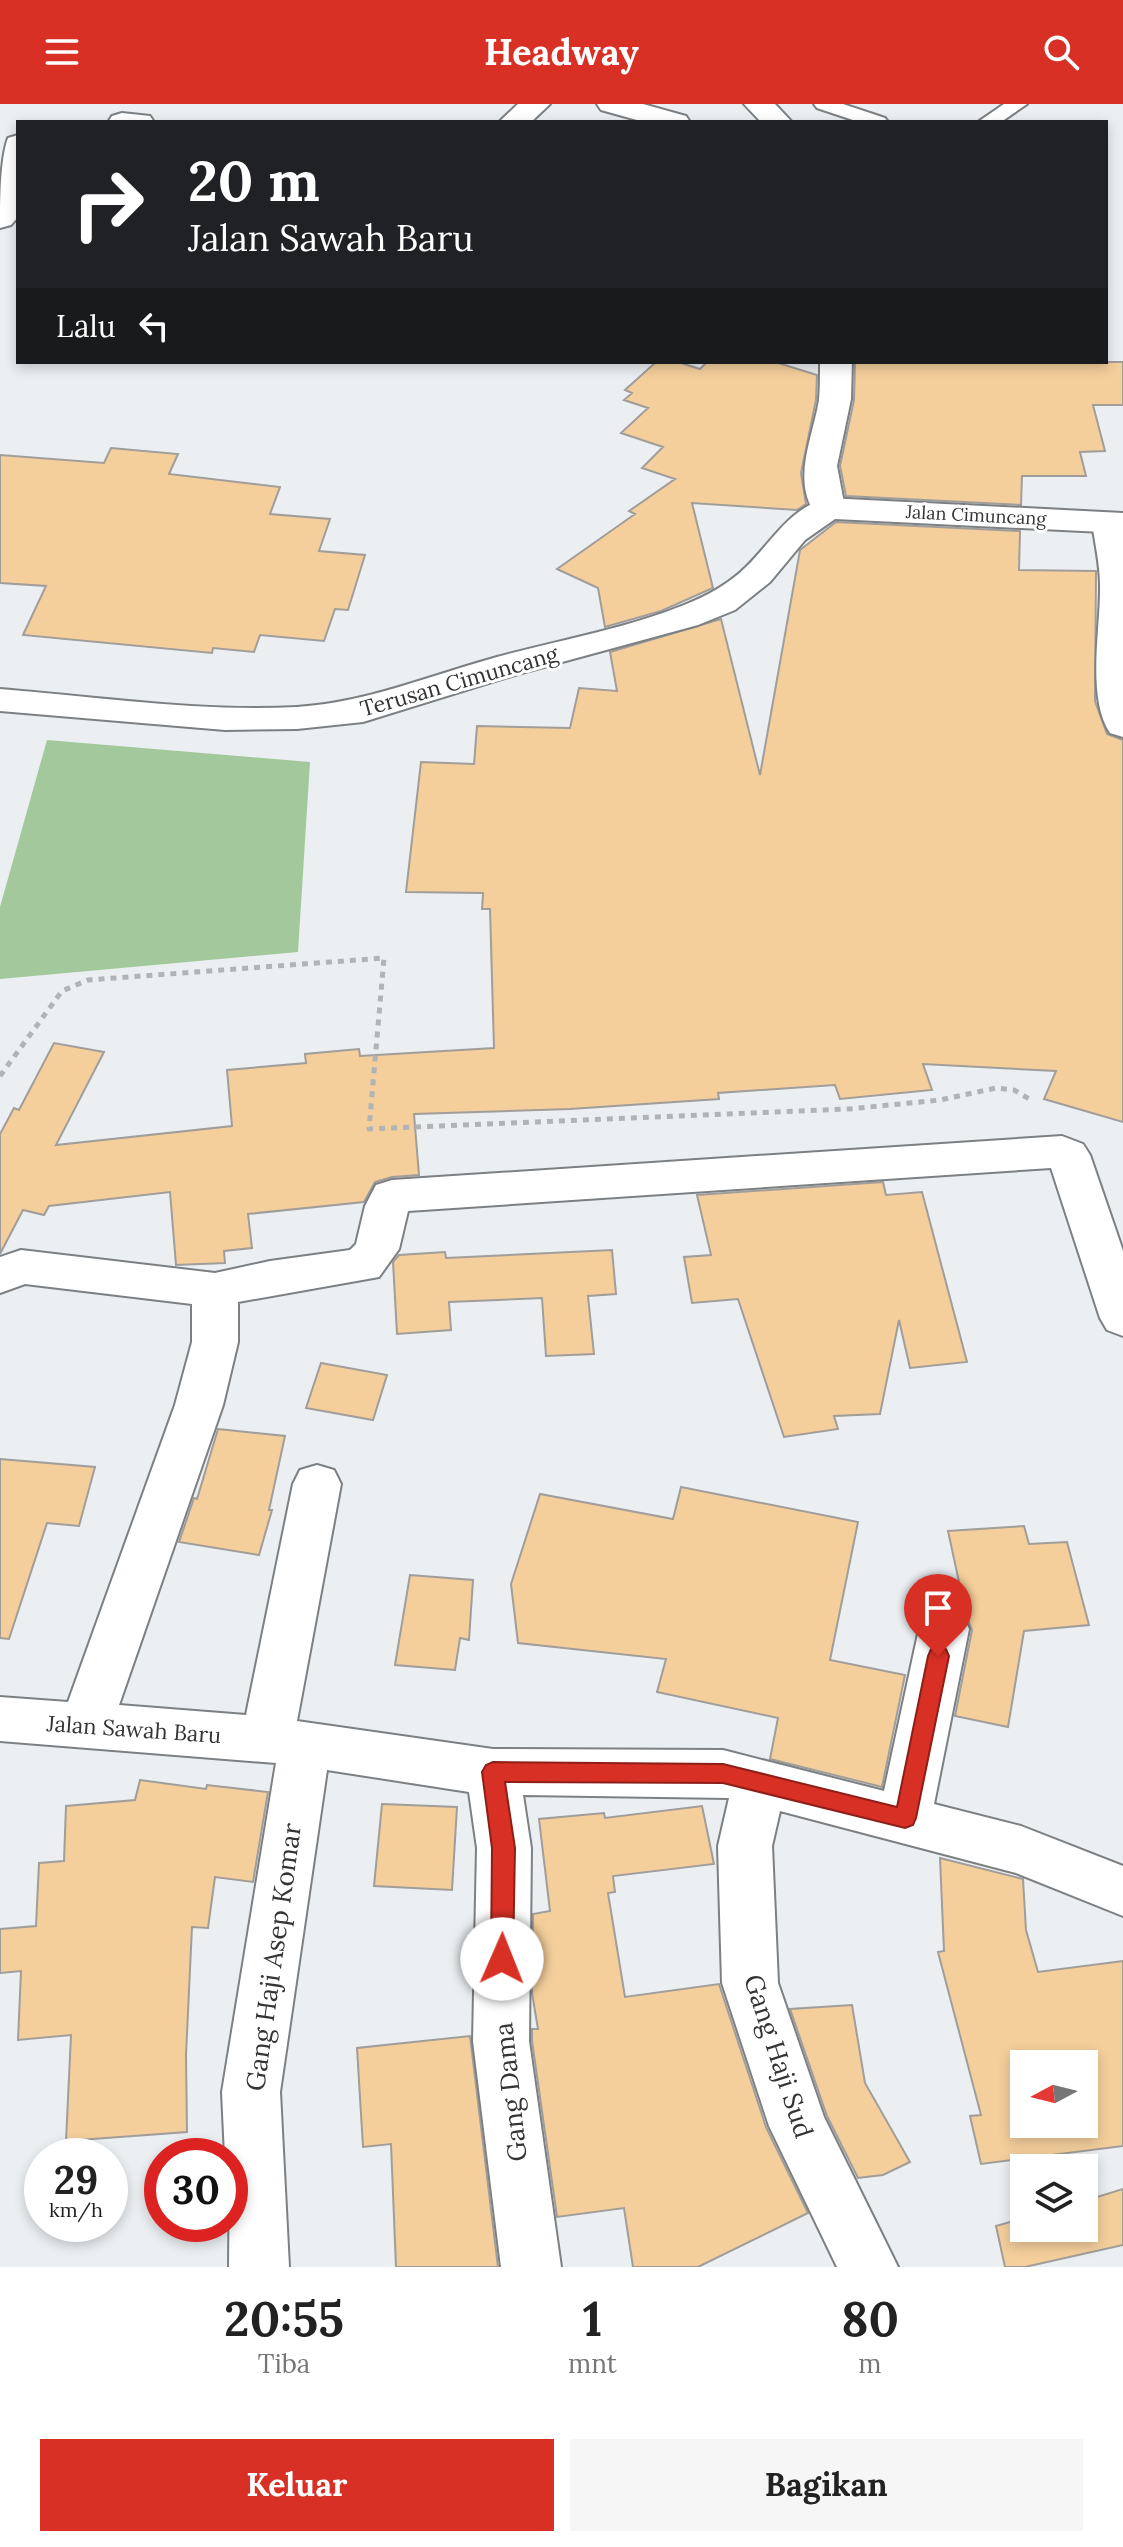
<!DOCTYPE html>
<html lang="id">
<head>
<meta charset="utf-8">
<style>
  :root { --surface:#fff; --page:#f6f6f6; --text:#222; --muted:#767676; --accent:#d93025 }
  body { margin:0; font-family:Lora,serif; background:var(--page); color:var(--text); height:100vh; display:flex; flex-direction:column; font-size:30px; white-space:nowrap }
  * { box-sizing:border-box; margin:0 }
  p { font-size:26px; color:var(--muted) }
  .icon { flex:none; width:44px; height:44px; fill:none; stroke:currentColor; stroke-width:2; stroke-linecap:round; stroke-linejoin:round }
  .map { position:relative; height:2163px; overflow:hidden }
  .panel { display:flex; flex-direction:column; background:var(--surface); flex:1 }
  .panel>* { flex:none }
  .hud { position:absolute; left:16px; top:16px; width:1092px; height:244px; border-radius:0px; box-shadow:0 4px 12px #0003; background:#202124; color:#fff; overflow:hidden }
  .needle { width:52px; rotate:263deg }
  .tools { position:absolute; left:1010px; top:1946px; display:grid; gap:16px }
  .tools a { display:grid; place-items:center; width:88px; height:88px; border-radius:0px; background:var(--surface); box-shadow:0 4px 12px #0003; font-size:40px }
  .speed { position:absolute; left:24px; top:2034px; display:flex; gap:16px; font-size:40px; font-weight:700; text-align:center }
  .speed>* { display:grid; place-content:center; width:104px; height:104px; border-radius:50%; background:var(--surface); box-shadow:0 4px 12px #0003; line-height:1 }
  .speed small { font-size:20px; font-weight:400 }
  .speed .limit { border:12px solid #d22; background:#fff; color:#111 }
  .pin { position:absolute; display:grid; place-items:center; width:68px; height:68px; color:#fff; margin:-82px -34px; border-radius:50% 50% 50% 0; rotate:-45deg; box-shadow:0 0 8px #0007 }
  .pin .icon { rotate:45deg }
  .me { position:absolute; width:88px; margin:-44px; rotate:1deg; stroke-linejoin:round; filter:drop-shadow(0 0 6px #0008) }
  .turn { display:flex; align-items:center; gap:28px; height:168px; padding:0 40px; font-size:36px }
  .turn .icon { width:104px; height:104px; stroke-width:2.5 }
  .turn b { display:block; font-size:56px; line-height:68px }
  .then { display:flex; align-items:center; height:76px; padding:0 40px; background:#0003; gap:16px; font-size:30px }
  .eta { display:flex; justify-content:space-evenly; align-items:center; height:136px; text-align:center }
  .eta b { font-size:48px; font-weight:700; line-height:56px }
  .primary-button { display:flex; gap:16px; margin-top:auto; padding:16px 40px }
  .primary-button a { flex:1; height:92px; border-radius:0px; background:var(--accent); color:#fff; font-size:32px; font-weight:700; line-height:92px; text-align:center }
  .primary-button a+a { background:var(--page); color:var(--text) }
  header { display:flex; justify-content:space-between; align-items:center; height:104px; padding:0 40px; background:var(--accent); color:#fff; font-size:36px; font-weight:700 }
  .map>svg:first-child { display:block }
  .green { fill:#a3c89b }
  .building { fill:#f4cf9c; stroke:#a09d9a; stroke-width:2; fill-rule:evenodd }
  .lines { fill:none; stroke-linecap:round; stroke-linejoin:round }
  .service-casing { stroke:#7c8083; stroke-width:4 }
  .minor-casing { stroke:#7c8083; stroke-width:4 }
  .tertiary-casing { stroke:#7c8083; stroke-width:4 }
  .path { stroke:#b1b4b7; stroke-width:5; stroke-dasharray:6 6; stroke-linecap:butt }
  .service { fill:#fff; fill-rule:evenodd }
  .minor { fill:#fff; fill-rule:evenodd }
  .tertiary { fill:#fff; fill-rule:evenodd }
  .route { fill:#d93025; stroke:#8d1f18; stroke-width:2 }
  .labels { text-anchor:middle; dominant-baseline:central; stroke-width:6; stroke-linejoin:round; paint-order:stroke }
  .far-street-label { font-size:18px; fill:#333435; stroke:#fff }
  .street-label { font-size:22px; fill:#333435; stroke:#fff }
  .near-street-label { font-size:26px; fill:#333435; stroke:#fff }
</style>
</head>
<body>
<header><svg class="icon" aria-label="menu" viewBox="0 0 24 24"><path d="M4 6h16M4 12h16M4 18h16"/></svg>Headway<svg class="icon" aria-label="search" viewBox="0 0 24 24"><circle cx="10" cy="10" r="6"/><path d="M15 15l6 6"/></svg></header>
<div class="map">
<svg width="1123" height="2163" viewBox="0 0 1123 2163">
  <rect width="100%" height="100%" fill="#ebeff2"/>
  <path class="green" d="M47,636L310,658L298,848L0,875V803Z"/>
  <path class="building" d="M656,258H678L700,265L707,258H775L817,271L816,296L801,369L806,400L797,406L692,399L713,484L661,507L605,523L598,484L557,465L635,410L629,407L675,375L642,364L663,343L621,329L648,304L624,296L632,289L625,286Z
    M855,258H1123V301H1093L1105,347L1080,348L1086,372H1022L1021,401L846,392L840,362L854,296Z
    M111,344L178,350L169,370L280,383L270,410L330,415L319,447L365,451L348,506L335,505L324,537L260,531L254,548L213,544L212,549L23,531L46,482L0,479V351L104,359Z
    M836,418L1020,427L1019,466L1096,467L1095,597L1107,630L1123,636V1018L1044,995L1056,967L923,960L932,986L840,995L835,981L718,989L719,995L570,1005L414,1010L419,1071L392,1073L375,1078L364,1098L248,1110L252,1144L224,1147L225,1159L176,1161L170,1088L49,1102L44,1111L23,1106L0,1150V1030L14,1004L19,1006L54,939L104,948L56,1041L232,1022L227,966L306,959L305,950L359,945L360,952L494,944L490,805H482L483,789L406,788L421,658L474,660L477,622L570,624L579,584L617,587L610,548L721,515L760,671L800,446Z
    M883,1078L886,1091L922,1088L967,1258L910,1264L899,1216L880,1310L834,1312L838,1325L784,1333L738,1195L692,1199L684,1153L711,1151L697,1091Z
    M612,1146L616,1190L588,1192L594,1250L546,1252L542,1194L449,1198L451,1226L397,1230L393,1158L399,1151L445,1148L446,1154Z
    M321,1259L387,1271L373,1316L306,1304Z
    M218,1325L285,1332L269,1406H272L259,1451L179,1438L194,1394L197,1395Z
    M0,1355L95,1363L79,1422L47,1419L9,1535L0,1534Z
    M681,1383L858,1418L830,1556L905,1571L882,1683L770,1655L778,1614L657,1588L666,1555L518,1539L511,1480L540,1390L673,1415Z
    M1024,1422L1029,1440L1067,1438L1089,1521L1024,1527L1008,1623L955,1612L972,1526L965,1509L955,1504L959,1478L948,1427Z
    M410,1471L473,1476L469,1536L460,1534L455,1566L395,1561Z
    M140,1676L206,1685L207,1681L268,1688L253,1778L215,1773L208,1824L192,1823L186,1951L187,2028L66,2037L71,1931L18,1936L21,1867L0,1869V1825L36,1822L39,1759L64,1757L66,1702L135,1696Z
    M382,1700L457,1703L452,1786L374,1782Z
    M702,1702L714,1760L613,1772L615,1788L608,1789L625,1893L719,1880L766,2023L808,2109L698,2163H633L624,2104L557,2113L532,1937V1925H538L532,1889L533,1810L550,1807L539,1715L604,1709L605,1714Z
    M940,1754L1023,1775L1026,1826L1038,1868L1123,1857V2042L981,2060L970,2012L981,2011L938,1848L944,1847ZM1024,1960H1084V2020H1024Z
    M852,1901L865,1979L910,2058L883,2071L858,2074L827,2012L790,1905Z
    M470,1932L498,2163H396L391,2040L363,2043L357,1944Z
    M1123,2085V2141L1025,2163H1005L996,2122L1024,2114V2124H1084V2097Z"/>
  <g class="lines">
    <g class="service-casing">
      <path id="service" d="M814,0H843L885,14L888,18H859L817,4Z
        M1004,0H1027L1001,18H978Z"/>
    </g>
    <g class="minor-casing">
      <path id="minor" d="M518,0H550L531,18H499Z
        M597,0H643L686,12L690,18H644L601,6Z
        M744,0H775L792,18H761Z
        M122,9L150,12L154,18H108L112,12Z
        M18,31V113L11,121L0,124C0,98 0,56 8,34Z
        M820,258H852L851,295L837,362L845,404L840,411L828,414L816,411C791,376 813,333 819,296C820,283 820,270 820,258Z
        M1109,409L1123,414V633L1110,629C1086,593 1101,523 1100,481C1100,461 1095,439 1092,419L1097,412Z
        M1062,1032L1083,1040L1090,1051L1123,1147V1232L1107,1226L1100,1214L1051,1064L408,1107L399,1145L379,1173L238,1198V1238L223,1301L119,1601L246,1611L293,1380L300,1366L317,1361L334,1366L341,1380L297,1617L493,1645L723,1646L884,1687L919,1525L926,1510L944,1504L962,1510L969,1525L934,1700L1021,1722L1123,1762V1812L1016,1769L780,1707L772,1742L778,1879L824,2013L898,2163H837L769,2022L722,1879L718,1742L729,1694L523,1691L531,1744L529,1937L561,2163H501L473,1937L477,1744L469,1688L327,1666L280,1988L289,2163H229L230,2052H225L222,1988L276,1659L0,1637V1593L68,1598L175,1301L192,1238V1200L25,1180L0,1189V1153L21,1146L215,1169L270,1157L350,1146L356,1140L365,1102L376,1081L392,1076Z"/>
    </g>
    <g class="tertiary-casing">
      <path id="tertiary" d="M828,394L1123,409V429L835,415L805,436L770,478L735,506L698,521L518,570L363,618L297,625L225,626L0,607V585C98,593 199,608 297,603C369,598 428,572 497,553C559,536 625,525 684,501C707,492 729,480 746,463C772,438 790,403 828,394Z"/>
    </g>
    <path class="path" d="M0,972L62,887L88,876L384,854L369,1025L849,1005L940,996L996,984L1014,986L1031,996"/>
    <use href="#service" class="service"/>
    <use href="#minor" class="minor"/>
    <use href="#tertiary" class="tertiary"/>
  </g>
  <path class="route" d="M938,1543L946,1545L949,1552L916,1714L913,1721L905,1724L723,1679L505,1678L515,1744L513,1855L510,1862L502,1865L494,1862L491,1855L492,1744L482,1668L486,1661L493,1658L723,1660L897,1703L928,1552L931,1545Z"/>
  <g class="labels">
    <g class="far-street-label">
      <text transform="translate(976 411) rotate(3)">Jalan Cimuncang</text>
    </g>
    <g class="street-label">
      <text transform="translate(459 577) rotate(-16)">Terusan Cimuncang</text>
      <text transform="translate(134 1625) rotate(4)">Jalan Sawah Baru</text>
    </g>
    <g class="near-street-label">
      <text transform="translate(273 1853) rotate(-82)">Gang Haji Asep Komar</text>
      <text transform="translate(779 1952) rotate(72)">Gang Haji Sud</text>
      <text transform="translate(510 1988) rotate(-96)">Gang Dama</text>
    </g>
  </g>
</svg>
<div class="tools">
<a><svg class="needle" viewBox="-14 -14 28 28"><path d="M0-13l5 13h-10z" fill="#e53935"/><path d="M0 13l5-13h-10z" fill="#767676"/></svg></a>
<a><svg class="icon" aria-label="layers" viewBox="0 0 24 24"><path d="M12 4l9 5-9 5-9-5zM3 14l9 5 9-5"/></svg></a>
</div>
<div class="speed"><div>29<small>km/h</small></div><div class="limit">30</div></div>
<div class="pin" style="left:938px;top:1552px;background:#d93025"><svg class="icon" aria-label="arrive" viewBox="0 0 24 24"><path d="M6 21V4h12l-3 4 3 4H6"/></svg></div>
<svg class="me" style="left:502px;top:1855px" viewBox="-20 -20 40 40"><circle r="19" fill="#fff"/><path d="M0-13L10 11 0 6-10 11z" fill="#d93025"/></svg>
<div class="hud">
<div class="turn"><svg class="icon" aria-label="right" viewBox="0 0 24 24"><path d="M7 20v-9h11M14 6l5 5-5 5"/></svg><div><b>20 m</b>Jalan Sawah Baru</div></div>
<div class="then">Lalu<svg class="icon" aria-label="left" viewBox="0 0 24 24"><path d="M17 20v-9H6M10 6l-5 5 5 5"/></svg></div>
</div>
</div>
<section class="panel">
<div class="eta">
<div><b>20:55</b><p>Tiba</p></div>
<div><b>1</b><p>mnt</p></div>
<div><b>80</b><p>m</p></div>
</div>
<div class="primary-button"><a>Keluar</a><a>Bagikan</a></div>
</section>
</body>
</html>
